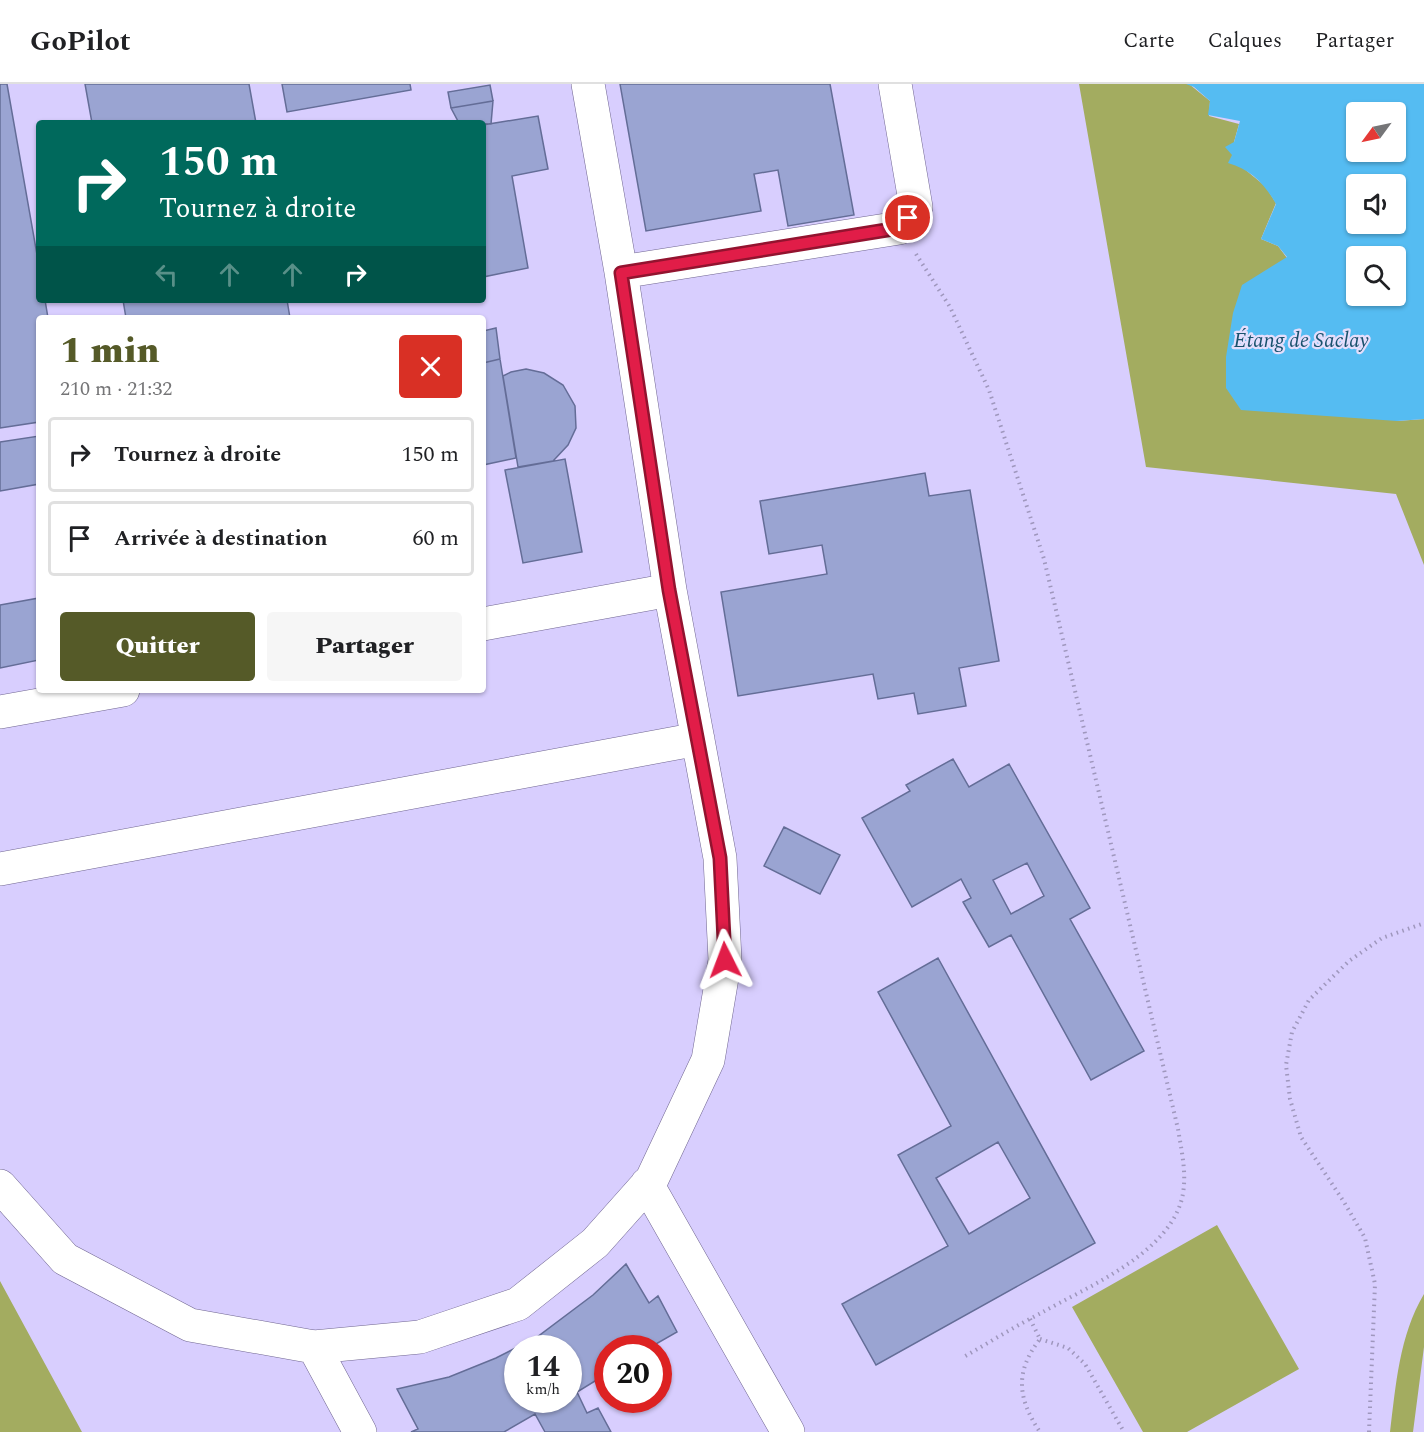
<!DOCTYPE html>
<html lang="fr">
<head>
<meta charset="utf-8">
<style>
  :root { --surface:#fff; --page:#f6f6f6; --text:#202124; --muted:#757577; --line:#e0e0e0; --accent:#555a28 }
  body { margin:0; font-family:Spectral,serif; background:var(--page); color:var(--text); height:100vh; display:flex; flex-direction:column; font-size:22px; white-space:nowrap }
  * { box-sizing:border-box; margin:0 }
  p { font-size:20px; color:var(--muted) }
  .icon { flex:none; width:33px; height:33px; fill:none; stroke:currentColor; stroke-width:2; stroke-linecap:round; stroke-linejoin:round }
  .map { position:relative; flex:1; overflow:hidden }
  .details { position:absolute; left:36px; top:231px; width:450px; height:378px; display:flex; flex-direction:column; background:var(--surface); border-radius:6px; box-shadow:0 2px 4px #0004 }
  .details>* { flex:none }
  .hud { position:absolute; left:36px; top:36px; width:450px; height:183px; border-radius:6px; box-shadow:0 2px 4px #0004; background:#00695c; color:#fff; overflow:hidden }
  .needle { width:39px; rotate:237deg }
  .buttons { position:absolute; left:1346px; top:18px; display:grid; gap:12px }
  .buttons a { display:grid; place-items:center; width:60px; height:60px; border-radius:6px; background:var(--surface); box-shadow:0 2px 4px #0004; font-size:30px }
  .speed { position:absolute; left:504px; top:1251px; display:flex; gap:12px; font-size:30px; font-weight:700; text-align:center }
  .speed>* { display:grid; place-content:center; width:78px; height:78px; border-radius:50%; background:var(--surface); box-shadow:0 2px 4px #0004; line-height:1 }
  .speed small { font-size:15px; font-weight:400 }
  .speed .limit { border:9px solid #d22; background:#fff; color:#111 }
  .pin { position:absolute; display:grid; place-items:center; width:51px; height:51px; color:#fff; margin:-26px; border:3px solid #fff; border-radius:50%; box-shadow:0 2px 6px #0007 }
  .me { position:absolute; width:66px; margin:-33px; rotate:357deg; stroke-linejoin:round; filter:drop-shadow(0 0 4px #0008) }
  .turn { display:flex; align-items:center; gap:21px; height:126px; padding:0 24px; font-size:27px }
  .turn .icon { width:78px; height:78px; stroke-width:2.5 }
  .turn b { display:block; font-size:42px; line-height:51px }
  .lanes { display:flex; align-items:center; height:57px; padding:0 24px; background:#0003; justify-content:center; gap:30px; direction:ltr }
  .lanes .off { opacity:.35 }
  .round { display:grid; place-items:center; flex:none; width:63px; height:63px; border-radius:6px; background:var(--page) }
  .summary { display:flex; align-items:center; justify-content:space-between; height:102px; padding:0 24px }
  h1 { font-size:36px; font-weight:800; line-height:45px; color:var(--accent) }
  .cta { display:flex; gap:12px; margin-top:auto; padding:12px 24px }
  .cta a { flex:1; height:69px; border-radius:6px; background:var(--accent); color:#fff; font-size:24px; font-weight:800; line-height:69px; text-align:center }
  .cta a+a { background:var(--page); color:var(--text) }
  ul { padding:0; list-style:none }
  li { display:flex; align-items:center; gap:18px; height:75px; margin:0 12px 9px; padding:0 12px; border:3px solid var(--line); border-radius:6px }
  li div { flex:1 }
  li b { display:block; font-size:22px }
  li em { font-style:normal }
  header { display:flex; align-items:center; gap:36px; box-sizing:border-box; height:84px; padding:0 30px; background:var(--surface); border-bottom:2px solid var(--line) }
  header strong { font-size:28px }
  nav { display:flex; gap:33px; margin-inline-start:auto; font-size:21px }
  .map>svg:first-child { display:block }
  .green { fill:#a3ac60 }
  .water { fill:#55bcf2; fill-rule:evenodd }
  .building { fill:#9aa4d2; stroke:#646d97; stroke-width:1.5; fill-rule:evenodd }
  .lines { fill:none; stroke-linecap:round; stroke-linejoin:round }
  .minor-casing { stroke:#706691; stroke-width:34 }
  .path { stroke:#9f97bd; stroke-width:4; stroke-dasharray:1.5 4.5; stroke-linecap:butt }
  .minor { stroke:#fff; stroke-width:33 }
  .route-casing { stroke:#92132f; stroke-width:15 }
  .route { stroke:#e11d48; stroke-width:10 }
  .labels { text-anchor:middle; dominant-baseline:central; stroke-width:4.5; stroke-linejoin:round; paint-order:stroke }
  .water-label { font-size:21px; font-style:italic; fill:#19516d; stroke:#e4defc }
</style>
</head>
<body>
<header>
<strong>GoPilot</strong>
<nav><a>Carte</a><a>Calques</a><a>Partager</a></nav>
</header>
<div class="map">
<svg width="1424" height="1348" viewBox="0 0 1424 1348">
  <rect width="100%" height="100%" fill="#d8cefe"/>
  <path class="green" d="M1079,0H1189L1210,17L1209,32L1239,40L1234,58L1242,83L1265,102L1276,119L1261,155L1278,162L1287,174L1397,337L1424,335V481L1396,410L1146,383Z
    M1217,1141L1299,1285L1187,1348H1143L1072,1223Z
    M0,1197L82,1348H0Z
    M1424,1210V1263L1413,1348H1390C1396,1301 1399,1252 1424,1210Z"/>
  <path class="water" d="M1186,0H1424V335L1397,337L1241,326L1226,304V273L1233,229L1242,201L1287,173L1278,162L1261,155L1276,120C1264,99 1251,86 1228,79L1232,71L1225,63L1234,58L1240,37L1208,31L1210,17L1194,3ZM1356,28H1395V68H1356ZM1356,100H1395V140H1356ZM1356,172H1395V212H1356Z"/>
  <path class="building" d="M0,0H7L39,182V216H45L48,234H39V338L0,344Z
    M85,0H249L256,39H92Z
    M282,0H410L411,6L287,28Z
    M620,0H830L854,131L788,142L778,86L754,90L761,127L646,147Z
    M490,1L493,17L451,24L448,8Z
    M493,17L491,40L459,39L451,24Z
    M538,32L548,85L512,92L528,184L483,193V41Z
    M123,216H287L290,234H126Z
    M496,244L500,275L483,279V247Z
    M500,275L516,374L483,381V279Z
    M526,285L544,289L563,301L575,322L576,344L568,361L553,377L518,383L503,292L511,288Z
    M39,352V400L0,407V358Z
    M565,375L582,468L523,479L505,386Z
    M925,389L929,412L970,406L999,577L959,584L966,622L918,630L914,609L878,615L873,590L738,612L721,508L827,490L822,461L769,470L760,417Z
    M39,514V576L0,584V521Z
    M953,675L969,703L1009,680L1090,824L1070,835L1144,967L1091,996L1011,851L989,863L963,818L971,814L961,795L912,823L862,734L910,707L906,701ZM1027,779L1044,812L1011,830L993,796Z
    M784,743L840,771L820,810L764,782Z
    M938,874L1095,1159L876,1281L842,1220L948,1162L898,1071L951,1042L878,908ZM998,1058L1030,1114L969,1150L936,1094Z
    M626,1180L649,1219L658,1212L677,1248L649,1264H608V1289L577,1308L587,1329L598,1324L611,1348H545L535,1330L504,1348H411L418,1345L397,1305L449,1293L496,1274L537,1253L593,1211ZM518,1264H568V1316H518Z"/>
  <g class="lines">
    <g class="minor-casing">
      <path id="minor" d="M621,188L899,144L916,123L895,0
        M483,540L670,506
        M0,628L123,606
        M0,785L698,655
        M647,1100L788,1348
        M0,1102L65,1175L190,1241L314,1263L420,1253L518,1220L595,1159L652,1095L708,976L725,876L720,774L670,506L621,188L588,0
        M314,1263L360,1348"/>
    </g>
    <path class="path" d="M916,170L950,223L989,306L1044,475L1178,1045C1182,1070 1188,1094 1181,1118C1164,1172 1087,1203 1041,1229C1014,1243 988,1259 962,1274
      M1030,1235L1040,1255C1015,1287 1017,1314 1040,1348
      M1040,1255L1068,1264L1085,1280L1124,1348
      M1369,1348L1375,1200L1365,1154L1344,1118L1301,1053L1290,1015L1286,981L1292,948L1309,916L1349,877L1382,854L1422,840"/>
    <use href="#minor" class="minor"/>
  </g>
  <g class="lines">
    <g class="route-casing">
      <path id="route" d="M725,876L720,774L669,506L621,189L899,144L908,134"/>
    </g>
    <use href="#route" class="route"/>
  </g>
  <g class="labels">
    <g class="water-label">
      <text x="1301" y="257">Étang de Saclay</text>
    </g>
  </g>
</svg>
<div class="buttons">
<a><svg class="needle" viewBox="-14 -14 28 28"><path d="M0-13l5 13h-10z" fill="#e53935"/><path d="M0 13l5-13h-10z" fill="#757577"/></svg></a>
<a><svg class="icon" aria-label="sound" viewBox="0 0 24 24"><path d="M4 9h4l5-4v14l-5-4H4zM17 9q2 3 0 6"/></svg></a>
<a><svg class="icon" aria-label="search" viewBox="0 0 24 24"><circle cx="10" cy="10" r="6"/><path d="M15 15l6 6"/></svg></a>
</div>
<div class="speed"><div>14<small>km/h</small></div><div class="limit">20</div></div>
<div class="pin" style="left:908px;top:134px;background:#d93025"><svg class="icon" aria-label="arrive" viewBox="0 0 24 24"><path d="M6 21V4h12l-3 4 3 4H6"/></svg></div>
<svg class="me" style="left:725px;top:876px" viewBox="-20 -20 40 40"><path d="M0-17L14 15 0 8-14 15z" fill="#e11d48" stroke="#fff" stroke-width="4"/></svg>
<div class="hud">
<div class="turn"><svg class="icon" aria-label="right" viewBox="0 0 24 24"><path d="M7 20v-9h11M14 6l5 5-5 5"/></svg><div><b>150 m</b>Tournez à droite</div></div>
<div class="lanes"><svg class="icon off" aria-label="left" viewBox="0 0 24 24"><path d="M17 20v-9H6M10 6l-5 5 5 5"/></svg><svg class="icon off" aria-label="ahead" viewBox="0 0 24 24"><path d="M12 20V5M6 11l6-6 6 6"/></svg><svg class="icon off" aria-label="ahead" viewBox="0 0 24 24"><path d="M12 20V5M6 11l6-6 6 6"/></svg><svg class="icon" aria-label="right" viewBox="0 0 24 24"><path d="M7 20v-9h11M14 6l5 5-5 5"/></svg></div>
</div>
<section class="details">
<div class="summary"><div><h1>1 min</h1><p>210 m · 21:32</p></div><a class="round" style="background:#d93025;color:#fff"><svg class="icon" aria-label="close" viewBox="0 0 24 24"><path d="M6 6l12 12M18 6L6 18"/></svg></a></div>
<ul>
<li><svg class="icon" aria-label="right" viewBox="0 0 24 24"><path d="M7 20v-9h11M14 6l5 5-5 5"/></svg><div><b>Tournez à droite</b></div><em>150 m</em></li>
<li><svg class="icon" aria-label="arrive" viewBox="0 0 24 24"><path d="M6 21V4h12l-3 4 3 4H6"/></svg><div><b>Arrivée à destination</b></div><em>60 m</em></li>
</ul>
<div class="cta"><a>Quitter</a><a>Partager</a></div>
</section>
</div>
</body>
</html>
